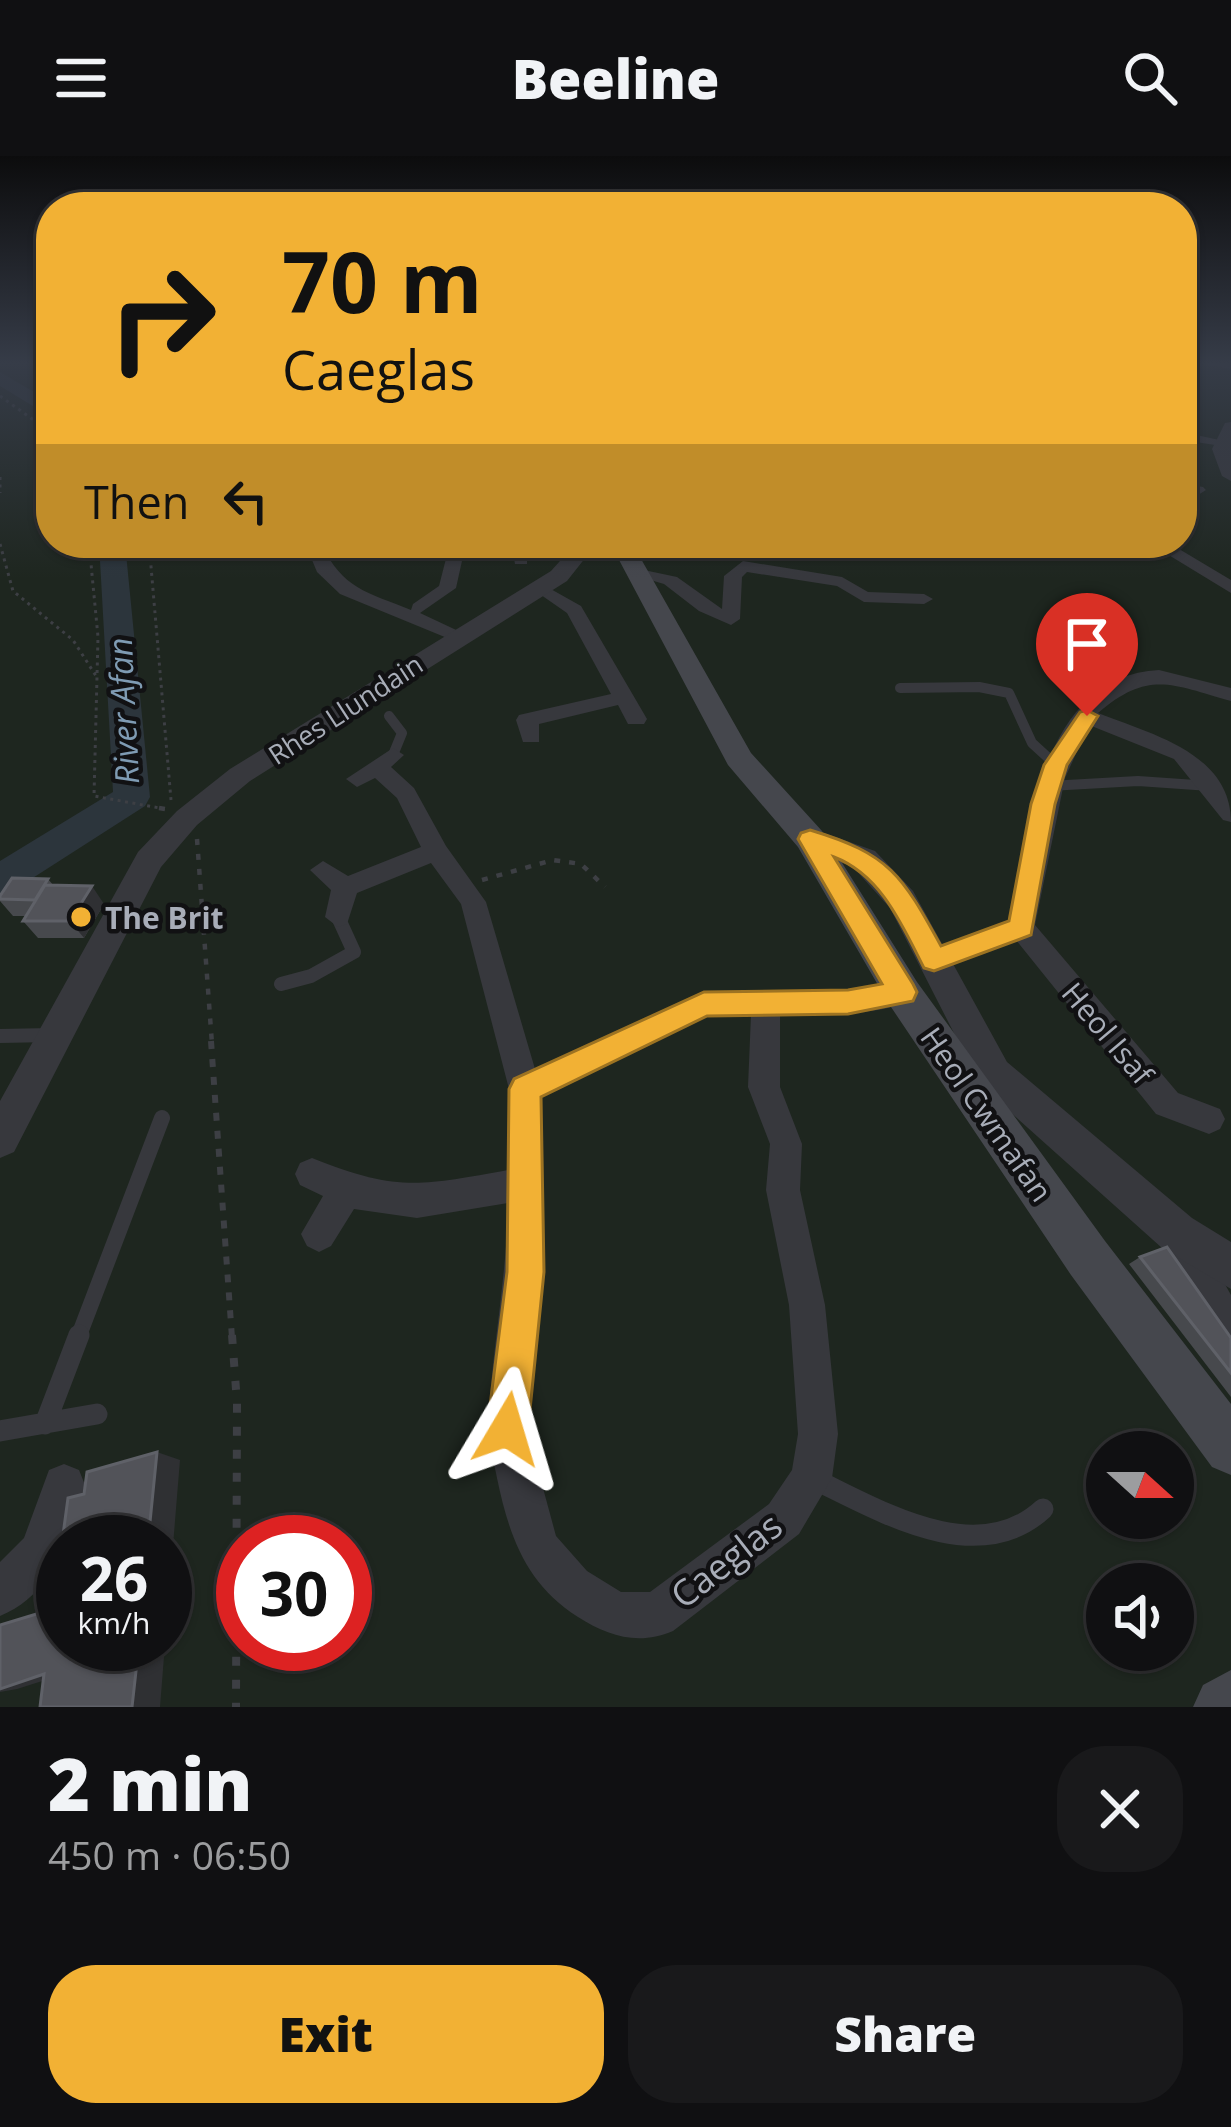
<!DOCTYPE html>
<html lang="en">
<head>
<meta charset="utf-8">
<style>
  :root { --surface:#101012; --page:#19191b; --text:#f1f3f6; --muted:#9c9d9f; --line:#303032; --accent:#f2b134 }
  body { margin:0; font-family:"Open Sans",sans-serif; background:var(--page); color:var(--text); height:100vh; display:flex; flex-direction:column; font-size:45px; white-space:nowrap }
  * { box-sizing:border-box; margin:0 }
  p { font-size:39px; color:var(--muted) }
  .icon { flex:none; width:66px; height:66px; fill:none; stroke:currentColor; stroke-width:2; stroke-linecap:round; stroke-linejoin:round }
  .map { position:relative; height:1551px; overflow:hidden }
  .drawer { display:flex; flex-direction:column; background:var(--surface); flex:1 }
  .drawer>* { flex:none }
  .hud { position:absolute; left:36px; top:36px; width:1161px; height:366px; border-radius:48px; box-shadow:0 3px 9px #0004,0 0 0 3px var(--line); background:#f2b134; color:#111; overflow:hidden }
  .needle { width:78px; rotate:111deg }
  .controls { position:absolute; left:1086px; top:1275px; display:grid; gap:24px }
  .controls a { display:grid; place-items:center; width:108px; height:108px; border-radius:50%; background:var(--surface); box-shadow:0 3px 9px #0004,0 0 0 3px var(--line); font-size:60px }
  .speed { position:absolute; left:36px; top:1359px; display:flex; gap:24px; font-size:60px; font-weight:700; text-align:center }
  .speed>* { display:grid; place-content:center; width:156px; height:156px; border-radius:50%; background:var(--surface); box-shadow:0 3px 9px #0004,0 0 0 3px var(--line); line-height:1 }
  .speed small { font-size:30px; font-weight:400 }
  .speed .limit { border:18px solid #d22; background:#fff; color:#111 }
  .pin { position:absolute; display:grid; place-items:center; width:102px; height:102px; color:#fff; margin:-123px -51px; border-radius:50% 50% 50% 0; rotate:-45deg; box-shadow:0 0 12px #0007 }
  .pin .icon { rotate:45deg }
  .me { position:absolute; width:132px; margin:-66px; rotate:7deg; stroke-linejoin:round; filter:drop-shadow(0 0 9px #0008) }
  .turn { display:flex; align-items:center; gap:42px; height:252px; padding:0 48px; font-size:54px }
  .turn .icon { width:156px; height:156px; stroke-width:2.5 }
  .turn b { display:block; font-size:84px; line-height:102px }
  .then { display:flex; align-items:center; height:114px; padding:0 48px; background:#0003; gap:24px; font-size:45px }
  .round { display:grid; place-items:center; flex:none; width:126px; height:126px; border-radius:48px; background:var(--page) }
  .summary { display:flex; align-items:center; justify-content:space-between; height:204px; padding:0 48px }
  h1 { font-size:72px; font-weight:800; line-height:90px }
  .action { display:flex; gap:24px; margin-top:auto; padding:24px 48px }
  .action a { flex:1; height:138px; border-radius:48px; background:var(--accent); color:#111; font-size:48px; font-weight:800; line-height:138px; text-align:center }
  .action a+a { background:var(--page); color:var(--text) }
  header { display:flex; justify-content:space-between; align-items:center; height:156px; padding:0 48px; background:var(--surface); font-size:54px; font-weight:800 }
  .map>svg:first-child { display:block }
  .green { fill:#1e261f; fill-rule:evenodd }
  .lines { fill:none; stroke-linecap:round; stroke-linejoin:round }
  .river { fill:#2c353c; fill-rule:evenodd }
  .path-far3 { stroke:#3d3f44; stroke-width:3; stroke-dasharray:3 4.5; stroke-linecap:butt }
  .path-far2 { stroke:#3d3f44; stroke-width:4.5; stroke-dasharray:6 9; stroke-linecap:butt }
  .path-far1 { stroke:#3d3f44; stroke-width:6; stroke-dasharray:8 10; stroke-linecap:butt }
  .path { stroke:#3d3f44; stroke-width:8; stroke-dasharray:9 14; stroke-linecap:butt }
  .service-far3 { stroke:#37383d; stroke-width:10 }
  .service-far2 { stroke:#37383d; stroke-width:14 }
  .service-far1 { stroke:#37383d; stroke-width:16 }
  .service { stroke:#37383d; stroke-width:21 }
  .minor { fill:#37383d; fill-rule:evenodd }
  .tertiary { fill:#37383d; fill-rule:evenodd }
  .secondary { fill:#45474d; fill-rule:evenodd }
  .wall { fill:#47494d }
  .shaded-wall { fill:#2f3033 }
  .building { fill:#525359; stroke:#5f6168; stroke-width:3 }
  .route { fill:#f2b134; stroke:#9d7322; stroke-width:3 }
  .poi-dot { fill:#f2b134; stroke:#111113; stroke-width:4.5 }
  .labels { text-anchor:middle; dominant-baseline:central; stroke-width:9; stroke-linejoin:round; paint-order:stroke }
  .far-street-label { font-size:27px; fill:#a8adb8; stroke:#111113 }
  .poi-label { font-size:30px; font-weight:bold; fill:#a8adb8; stroke:#111113; text-anchor:start }
  .street-label { font-size:30px; fill:#a8adb8; stroke:#111113 }
  .water-label { font-size:33px; font-style:italic; fill:#7f9bb3; stroke:#111113 }
  .near-street-label { font-size:36px; fill:#a8adb8; stroke:#111113 }
</style>
</head>
<body>
<header><svg class="icon" aria-label="menu" viewBox="0 0 24 24"><path d="M4 6h16M4 12h16M4 18h16"/></svg>Beeline<svg class="icon" aria-label="search" viewBox="0 0 24 24"><circle cx="10" cy="10" r="6"/><path d="M15 15l6 6"/></svg></header>
<div class="map">
<svg width="1231" height="1551" viewBox="0 0 1231 1551">
  <rect width="100%" height="100%" fill="#161618"/>
  <path class="green" d="M0,206H51V387H1182V206H1231V1551H0ZM1107,1296H1173V1362H1107ZM63,1386H165V1488H63ZM243,1386H345V1488H243ZM1107,1428H1173V1494H1107Z"/>
  <g class="lines">
    <path class="river" d="M0,216L51,246V261L0,230Z
      M99,387H125L150,641L145,650L14,734L0,739V705L113,636Z"/>
    <path class="path-far3" d="M32,206L51,218
      M0,240L35,265L51,286
      M0,321V337
      M89,387L98,481L94,640L165,653
      M149,387L171,644
      M0,388L13,435L73,484L98,523"/>
    <path class="path-far2" d="M159,652L165,653
      M197,683L212,888
      M482,724L553,704L581,708L605,731"/>
    <path class="path-far1" d="M211,885L232,1182"/>
    <path class="path" d="M232,1179L237,1247L236,1551"/>
    <path class="service-far3" d="M900,532L979,531L1009,537L1032,587L1056,609
      M389,560L402,577L393,599
      M1049,630L1138,625L1210,630"/>
    <path class="service-far2" d="M281,828L311,820L354,796L338,761
      M0,880L51,879"/>
    <path class="service-far1" d="M78,1182L162,962"/>
    <path class="service" d="M45,1268L79,1179
      M0,1275L97,1258
      M816,1324C882,1356 978,1413 1043,1353"/>
    <path class="minor" d="M1192,206H1231V213Z
      M1182,276L1229,286L1222,290L1182,284Z
      M1182,327L1203,331L1206,334L1198,339L1182,337Z
      M305,387H321C342,433 367,436 411,454L413,448L439,430L450,387H466L456,432L420,457L469,480L452,484L340,438L317,416Z
      M511,387H527V408H515Z
      M1149,387H1169L1231,424V437Z
      M743,405L842,421L868,436L924,438L933,443L924,448L864,446L837,430L747,416L742,421L740,463L731,469L699,455L664,428L630,418L639,413L677,421L722,453L724,420Z
      M540,427L581,450L647,563L644,568H628L618,549L539,568V586H523L516,564L519,559L611,538L567,457L531,432Z
      M1159,514L1231,532V545C1173,529 1149,513 1098,557C1151,578 1231,597 1231,666L1223,664L1174,603L1089,569L1065,622L1035,769L1178,937L1220,953L1225,963L1220,973L1209,978L1156,958L1016,784L934,815L924,812L920,804L924,796L1009,765C1029,676 1040,520 1159,514Z
      M393,592L404,599L391,611L414,632L446,690L486,746L535,913L704,836L848,834L903,825L913,829L917,837L913,845C871,860 825,858 780,859V931L802,988L800,1034L825,1149L838,1278L832,1322L799,1378L673,1475C638,1490 608,1480 578,1461C526,1428 509,1380 497,1322C494,1305 487,1285 488,1268C492,1193 507,1121 508,1047L417,1062L354,1053L331,1090L319,1096L307,1090L301,1078L323,1040L300,1029L295,1018L300,1007L312,1002C397,1036 420,1030 508,1014L509,933L461,748L431,707L357,737L347,768L338,771L325,761L331,734L310,714L323,705L348,720L421,691L397,642L375,622L357,631L346,623ZM751,859L748,931L770,988L766,1034L789,1149L798,1278L792,1314L769,1348L650,1436H621L587,1415L556,1380L527,1273L543,1116L541,941L707,860Z
      M1179,1062L1191,1068L1231,1139V1187C1195,1172 1176,1114 1161,1080L1167,1068Z
      M64,1308L79,1314L85,1329C68,1380 56,1437 0,1460V1406L24,1382L49,1314Z"/>
    <path class="tertiary" d="M1231,266V325L1222,320L1212,293L1225,267Z
      M576,387H597L567,425L250,625L197,669L161,711L14,996L0,1002V945L138,696L177,655L230,613L551,415Z
      M810,672L875,695L913,735L1007,906L1192,1062L1231,1086V1133L1162,1092L981,930L890,752L853,711L799,690L795,683Z"/>
    <path class="secondary" d="M610,387H632L751,597L822,675L917,826L1105,1085L1231,1248V1319L1212,1311L1071,1119L889,848L798,691L728,609Z
      M1231,1514V1551H1193L1203,1529Z"/>
  </g>
  <path class="wall" d="M48,723L54,730L104,748L84,782H38L23,765L26,760H13L0,745V740Z
    M1140,1101L1231,1182V1241L1129,1108Z"/>
  <path class="shaded-wall" d="M92,730L104,748L84,782L70,765Z
    M157,1296L180,1304L165,1487V1386H148Z
    M139,1488H165L160,1551H132Z
    M77,1514L17,1533L0,1536V1533L44,1518Z"/>
  <path class="building" d="M12,722L48,723L35,744L0,743V740Z
    M45,729L92,730L70,765H23Z
    M1167,1091L1231,1182V1217L1140,1101Z
    M157,1296L148,1386H63V1488H139L132,1551H40L44,1518L0,1533V1469L53,1453L68,1342L84,1338L87,1316Z"/>
  <linearGradient id="sky" x2="0" y2="1"><stop stop-color="#0c0c0d"/><stop offset="0.49" stop-color="#363c48"/><stop offset="1" stop-color="#363c48" stop-opacity="0"/></linearGradient>
  <rect width="1231" height="423" fill="url(#sky)"/>
  <path class="route" d="M1087,554L1098,560L1067,609L1055,648L1031,779L934,815L924,812C902,769 881,719 834,701L913,828L917,836L913,845L848,858L707,860L541,941L544,1116L528,1273L522,1287L507,1293L493,1287L487,1273L507,1116L509,933L514,923L704,836L848,834L882,828L798,683L801,677L810,674C890,698 902,719 941,790L1009,765L1031,648L1044,609L1080,556Z"/>
  <circle class="poi-dot" cx="81" cy="761" r="12"/>
  <g class="labels">
    <g class="far-street-label">
      <text transform="translate(345 553) rotate(-33)">Rhes Llundain</text>
    </g>
    <g class="poi-label">
      <text x="105" y="761">The Brit</text>
    </g>
    <g class="street-label">
      <text transform="translate(1108 877) rotate(50)">Heol Isaf</text>
      <text transform="translate(987 958) rotate(55)">Heol Cwmafan</text>
    </g>
    <g class="water-label">
      <text transform="translate(123 555) rotate(-93)">River Afan</text>
    </g>
    <g class="near-street-label">
      <text transform="translate(726 1404) rotate(-38)">Caeglas</text>
    </g>
  </g>
</svg>
<div class="controls">
<a><svg class="needle" viewBox="-14 -14 28 28"><path d="M0-13l5 13h-10z" fill="#e53935"/><path d="M0 13l5-13h-10z" fill="#9c9d9f"/></svg></a>
<a><svg class="icon" aria-label="sound" viewBox="0 0 24 24"><path d="M4 9h4l5-4v14l-5-4H4zM17 9q2 3 0 6"/></svg></a>
</div>
<div class="speed"><div>26<small>km/h</small></div><div class="limit">30</div></div>
<div class="pin" style="left:1087px;top:560px;background:#d93025"><svg class="icon" aria-label="arrive" viewBox="0 0 24 24"><path d="M6 21V4h12l-3 4 3 4H6"/></svg></div>
<svg class="me" style="left:507px;top:1273px" viewBox="-20 -20 40 40"><path d="M0-17L14 15 0 8-14 15z" fill="#f2b134" stroke="#fff" stroke-width="4"/></svg>
<div class="hud">
<div class="turn"><svg class="icon" aria-label="right" viewBox="0 0 24 24"><path d="M7 20v-9h11M14 6l5 5-5 5"/></svg><div><b>70 m</b>Caeglas</div></div>
<div class="then">Then<svg class="icon" aria-label="left" viewBox="0 0 24 24"><path d="M17 20v-9H6M10 6l-5 5 5 5"/></svg></div>
</div>
</div>
<section class="drawer">
<div class="summary"><div><h1>2 min</h1><p>450 m · 06:50</p></div><a class="round"><svg class="icon" aria-label="close" viewBox="0 0 24 24"><path d="M6 6l12 12M18 6L6 18"/></svg></a></div>
<div class="action"><a>Exit</a><a>Share</a></div>
</section>
</body>
</html>
